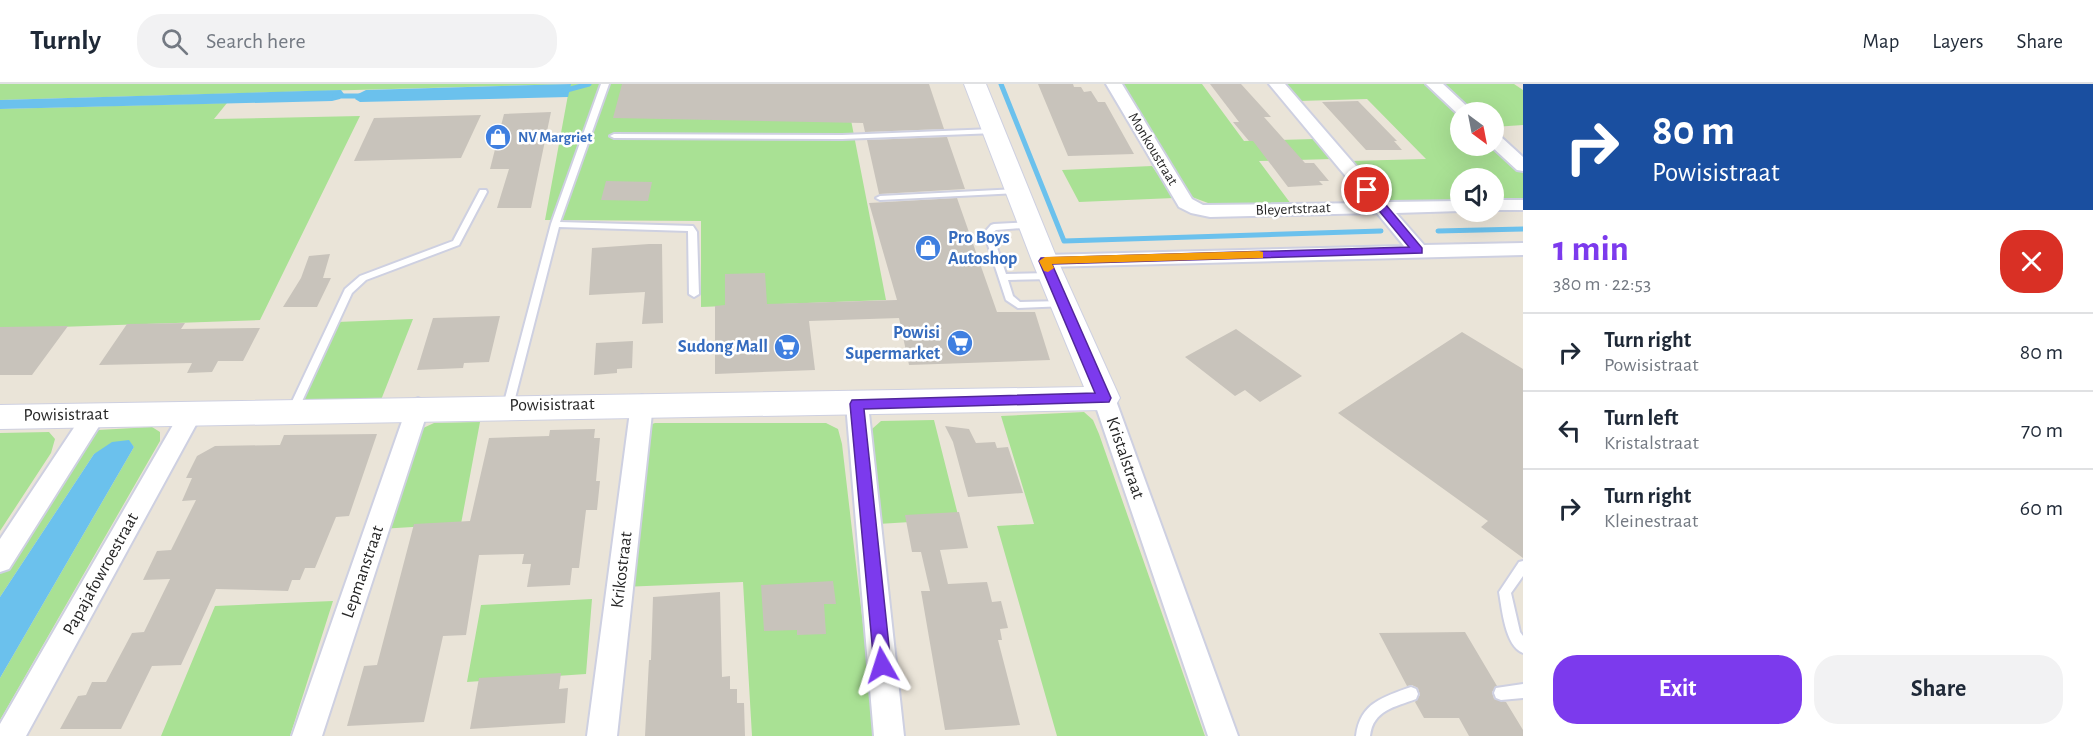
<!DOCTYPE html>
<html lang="en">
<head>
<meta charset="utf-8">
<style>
  :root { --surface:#fff; --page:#f2f2f3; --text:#1f2937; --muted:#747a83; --line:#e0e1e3; --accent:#7c3aed }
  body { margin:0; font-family:"Alegreya Sans",sans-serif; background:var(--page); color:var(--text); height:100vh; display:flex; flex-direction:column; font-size:22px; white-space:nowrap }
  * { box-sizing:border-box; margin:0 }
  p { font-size:20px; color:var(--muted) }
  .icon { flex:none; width:33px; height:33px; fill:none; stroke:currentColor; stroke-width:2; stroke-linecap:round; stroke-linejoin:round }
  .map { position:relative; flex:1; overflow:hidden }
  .side { display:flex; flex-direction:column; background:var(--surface); width:570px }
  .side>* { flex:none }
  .banner { background:#1a4fa0; color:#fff; overflow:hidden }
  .needle { width:39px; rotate:148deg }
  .tools { position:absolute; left:1450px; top:18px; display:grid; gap:12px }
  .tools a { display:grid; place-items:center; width:54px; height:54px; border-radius:50%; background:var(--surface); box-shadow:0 6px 24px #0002; font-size:30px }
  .pin { position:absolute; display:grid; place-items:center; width:51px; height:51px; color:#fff; margin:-26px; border:3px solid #fff; border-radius:50%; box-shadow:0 2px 6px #0007 }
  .me { position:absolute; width:66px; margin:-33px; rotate:354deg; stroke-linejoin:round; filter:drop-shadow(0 0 4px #0008) }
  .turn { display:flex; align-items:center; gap:21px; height:126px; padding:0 30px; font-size:27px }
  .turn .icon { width:78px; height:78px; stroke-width:2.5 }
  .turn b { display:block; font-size:42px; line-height:51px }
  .round { display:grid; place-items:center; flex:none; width:63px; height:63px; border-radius:24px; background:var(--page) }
  .head { display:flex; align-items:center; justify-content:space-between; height:102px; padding:0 30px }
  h1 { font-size:36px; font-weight:700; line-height:45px; color:var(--accent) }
  .cta { display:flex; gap:12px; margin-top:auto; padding:12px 30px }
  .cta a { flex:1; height:69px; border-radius:24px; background:var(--accent); color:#fff; font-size:24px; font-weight:700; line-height:69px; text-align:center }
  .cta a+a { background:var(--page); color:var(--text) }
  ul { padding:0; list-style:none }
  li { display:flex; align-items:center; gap:18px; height:78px; padding:0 30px; border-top:2px solid var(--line) }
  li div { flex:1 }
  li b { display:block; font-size:22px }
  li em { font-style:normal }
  header { display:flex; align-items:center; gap:36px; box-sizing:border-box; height:84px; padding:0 30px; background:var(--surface); border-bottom:2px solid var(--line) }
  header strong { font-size:28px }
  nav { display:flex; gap:33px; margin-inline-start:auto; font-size:21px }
  .search { width:420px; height:54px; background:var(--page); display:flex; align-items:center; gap:15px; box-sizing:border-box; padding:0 21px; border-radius:24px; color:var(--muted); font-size:22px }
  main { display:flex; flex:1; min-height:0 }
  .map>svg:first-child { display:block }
  .green { fill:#a9e194 }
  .water { fill:#6bc1ed }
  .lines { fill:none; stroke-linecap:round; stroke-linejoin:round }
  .stream { stroke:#6bc1ed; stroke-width:5 }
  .building { fill:#c8c3bb }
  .lane-casing { stroke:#ced0e1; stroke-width:4 }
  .street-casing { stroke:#ced0e1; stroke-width:4 }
  .secondary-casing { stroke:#ced0e1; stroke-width:2 }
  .lane { fill:#fff; fill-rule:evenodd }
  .street { fill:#fff; fill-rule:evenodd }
  .secondary { fill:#fff; fill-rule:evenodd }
  .route { fill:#7c3aed; stroke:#51269a; stroke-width:1.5 }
  .slow { fill:#f59e0b }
  .labels { text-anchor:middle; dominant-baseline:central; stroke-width:5; stroke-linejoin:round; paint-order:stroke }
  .far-shop-label { font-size:15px; font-weight:bold; fill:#366cbe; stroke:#fff; text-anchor:start }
  .far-street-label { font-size:15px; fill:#272727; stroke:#fff }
  .shop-label { font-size:18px; font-weight:bold; fill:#366cbe; stroke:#fff; text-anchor:end }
  .street-label { font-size:18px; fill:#272727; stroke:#fff }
</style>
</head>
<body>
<header>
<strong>Turnly</strong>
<div class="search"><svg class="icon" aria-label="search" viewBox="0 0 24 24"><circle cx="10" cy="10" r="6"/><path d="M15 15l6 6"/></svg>Search here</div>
<nav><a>Map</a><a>Layers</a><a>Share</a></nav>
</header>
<main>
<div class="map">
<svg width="1523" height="652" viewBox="0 0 1523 652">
  <rect width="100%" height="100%" fill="#eae4d8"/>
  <path class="green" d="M0,0H844L886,216L701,223V137L545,136L570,0L0,16Z
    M1122,0H1202L1244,57L1314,55L1332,75L1259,77L1291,120L1216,122L1192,113L1184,107Z
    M1284,0H1431L1462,28L1461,62H1494L1523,83V115L1494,116V94H1461V116C1440,117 1404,122 1385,114C1371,107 1359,88 1349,77L1426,75L1367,15L1299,17Z
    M1443,0H1514L1523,6V41L1494,43V28H1475Z
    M227,19L214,35L360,32L260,236L0,245V25Z
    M1152,82L1174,114L1079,118L1062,86Z
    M413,235L379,321L300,317L337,238Z
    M1084,328L1093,336L1099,350L1205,652H1057L997,442L1034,440L1001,332Z
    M934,336L959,435L878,440L866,357L872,345L881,337Z
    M480,338L461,440L380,445L421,345L434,339Z
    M655,339H826L838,345L842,360L876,652H752L743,498L622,503L643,343Z
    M152,343L160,348V357L0,636V594L134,363L129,357L94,370L0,513V482L86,352L98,346Z
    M49,348L55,355L51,369L0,447V349Z
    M592,515L586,590L467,598L481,521Z
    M333,517L290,652H161L215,522Z"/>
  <path class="water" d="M571,0L568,13L360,18L355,15L358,10L366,6Z
    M341,6L344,10L340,15L332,17L0,25V16Z
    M129,356L134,363L0,594V513L94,370L112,358Z"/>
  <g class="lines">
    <path class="stream" d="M1001,0L1064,157L1381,147
      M563,7L589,0
      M335,12H366
      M1438,147L1523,145"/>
  </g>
  <path class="building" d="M622,0H929L944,45L865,48L863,39L613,34Z
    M1038,0H1073L1074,3H1081L1084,8L1091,7L1098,18H1105L1134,70L1068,72Z
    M1210,0H1241L1271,33H1264L1305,79H1314L1329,97H1319L1323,101L1288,103L1253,57H1249L1233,38H1239Z
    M1358,17L1397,57H1394L1402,66H1366L1322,18Z
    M551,28L531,124H497L509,85H490L504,30Z
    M481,31L461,74L354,77L374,34Z
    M947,53L965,105L879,110L867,56Z
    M606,97L652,98L648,117L601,116Z
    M957,114L997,228H1035L1050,276L909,281L899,234L809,237L815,286L715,290V222L725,221V190L765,189L767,220L897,216L869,119Z
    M649,160H662L663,239L642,240L645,208L589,211L592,164Z
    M330,170L323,194H331L317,223H283L301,194L309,172Z
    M500,232L489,278L464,279L463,284L417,286L433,234Z
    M185,239L181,245L260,244L243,277H218L212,288L187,289L192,279L99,281L127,240Z
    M68,242L32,291H0V243Z
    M1236,245L1302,292L1260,318L1245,306L1235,312L1185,273Z
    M1462,248L1523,285V474L1481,443L1488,437L1338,329Z
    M633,257L632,284L617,285V289L594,291L596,259Z
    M945,342L969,345L976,359L995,358L997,364L1008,363L1023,409L968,413L953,358Z
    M595,345L594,354H600L596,397H600L597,426H586L579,484H572L570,501L527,503L531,480H522L524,470L479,471L466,551L443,552L424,638L347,642L364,582L377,581L414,440L470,437L489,354L549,352L550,346Z
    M377,350L349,432L336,433L315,484H305L300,496H292L288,507L216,505L181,581L152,582L121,645H60L78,612L86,611L92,598H106L132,549L144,548L170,495L143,496L157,467L171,466L196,416L182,417L192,394H186L197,372L215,362L280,361L284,351Z
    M959,428L968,464L940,466L948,500L987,498L992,518L1001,517L1008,544L1000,545L1002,556H998L1020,641L945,646L921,507H930L921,468H912L905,431Z
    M833,497L836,520H824L826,550L797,551V546L764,547L761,501Z
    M720,508L722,593L730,592V605H737V619H744L745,652H645L649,576H651L653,513Z
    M1465,548L1497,602L1492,608L1494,615L1506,618L1523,646V652H1469L1459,634H1424L1415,618L1420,611L1418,604L1412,601L1407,602L1379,549Z
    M561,589L559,605L568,604L565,639L470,645L479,594Z"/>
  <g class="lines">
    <g class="lane-casing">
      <path id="lane" d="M601,0H609L560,138L693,142L697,148L699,210L694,213L689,210L688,147L559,143L513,322L512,325H504L503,322L551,140Z
        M993,45H996V49L842,55L614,54L610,52L614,50L842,51Z
        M1017,105L1021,107L1020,109L880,116L876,114L880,112Z
        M480,106H486L487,108L459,161L366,196L352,209L298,326L297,329H289L288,326L345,205L360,192L453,157Z
        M1031,138L1034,139V143L996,146L992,149L1006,190L1051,189L1056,192L1051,195L1008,196L1013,212L1020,218L1063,217L1066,218L1068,220L1066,222L1018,224L1006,216L984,149L991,141L994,140Z
        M1523,477V492L1511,509L1520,548L1523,552V569C1505,562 1502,525 1499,508L1519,478Z
        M1523,600V614L1501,616L1496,614L1494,609L1496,604Z
        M1411,603L1416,605L1418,610L1416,615C1395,623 1373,626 1370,652H1356C1360,619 1383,613 1411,603Z"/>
    </g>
    <g class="street-casing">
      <path id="street" d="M1106,0H1122L1192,115L1203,121L1368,119L1269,0H1285L1387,118L1461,117V127L1396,129L1424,161L1523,159V171L1045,183L1038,181L1035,177L1038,173L1045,171L1404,162L1377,129L1210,133L1191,129L1179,123Z
        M1426,0H1443L1473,28H1461L1459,31Z
        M1494,50L1500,52L1523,73V87L1517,86L1491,62H1494Z
        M1494,116H1523V126H1494Z
        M1104,306L1112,308L1115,314L1238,652H1208L1093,314L1096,308Z
        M642,311L650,314L653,320L617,652H587L631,320L634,314Z
        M857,311L865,314L868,320L904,652H874L846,320L849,314Z
        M418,314L426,317L429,323L322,652H292L407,323L410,317Z
        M192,319L200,322L203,328L26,652H0V640L184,322Z
        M95,321L103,324L106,330L103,336L9,485L0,488V455L87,324Z"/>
    </g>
    <g class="secondary-casing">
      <path id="secondary" d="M964,0H986L1058,177L1120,314L1115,322L1104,326L0,345V321L1084,303L1032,177Z"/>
    </g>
    <use href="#lane" class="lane"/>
    <use href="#street" class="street"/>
    <use href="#secondary" class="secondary"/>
  </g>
  <path class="route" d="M1367,102L1371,103L1422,164V169L1052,180L1111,314L1109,318L864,325L891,581L888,587L882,589L876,587L874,581L850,320L852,316L1095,309L1039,177L1041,174L1409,163L1362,106Z"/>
  <path class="slow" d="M1259,167L1263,168V174L1052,180L1054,184L1048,188L1044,187L1039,177L1045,173Z"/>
  <defs>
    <g id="shop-disc" transform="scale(1.35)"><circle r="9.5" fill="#3f7fe0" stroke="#fff"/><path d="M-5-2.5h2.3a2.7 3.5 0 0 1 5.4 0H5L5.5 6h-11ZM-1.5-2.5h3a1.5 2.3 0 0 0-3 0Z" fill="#fff"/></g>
    <g id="supermarket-disc" transform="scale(1.35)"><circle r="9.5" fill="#3f7fe0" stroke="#fff"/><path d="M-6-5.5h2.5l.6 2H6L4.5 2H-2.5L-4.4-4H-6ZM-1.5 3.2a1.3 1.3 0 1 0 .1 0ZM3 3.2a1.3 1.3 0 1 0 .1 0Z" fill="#fff"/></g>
  </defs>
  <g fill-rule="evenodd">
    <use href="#shop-disc" x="498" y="53"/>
    <use href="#shop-disc" x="928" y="164"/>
    <use href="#supermarket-disc" x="960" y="259"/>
    <use href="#supermarket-disc" x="787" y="263"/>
  </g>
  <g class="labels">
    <g class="far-shop-label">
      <text x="518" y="53">NV Margriet</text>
    </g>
    <g class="far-street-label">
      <text transform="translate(1153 65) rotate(59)">Monkoustraat</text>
      <text transform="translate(1293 125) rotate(-2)">Bleyertstraat</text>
    </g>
    <g class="shop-label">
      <text x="948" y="154" text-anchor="start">Pro Boys<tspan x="948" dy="21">Autoshop</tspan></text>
      <text x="940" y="249">Powisi<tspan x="940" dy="21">Supermarket</tspan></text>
      <text x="768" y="263">Sudong Mall</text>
    </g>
    <g class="street-label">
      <text transform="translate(552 321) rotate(-1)">Powisistraat</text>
      <text transform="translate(66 331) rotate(-1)">Powisistraat</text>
      <text transform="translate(1125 374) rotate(71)">Kristalstraat</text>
      <text transform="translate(622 486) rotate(-83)">Krikostraat</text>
      <text transform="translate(363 488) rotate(-71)">Lepmanstraat</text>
      <text transform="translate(101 490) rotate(-61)">Papajafowroestraat</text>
    </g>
  </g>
</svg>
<div class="tools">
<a><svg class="needle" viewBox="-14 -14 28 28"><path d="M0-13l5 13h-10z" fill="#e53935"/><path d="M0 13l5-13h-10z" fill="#747a83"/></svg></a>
<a><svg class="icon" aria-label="sound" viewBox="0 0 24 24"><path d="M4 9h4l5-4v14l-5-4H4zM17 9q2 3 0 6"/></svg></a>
</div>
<div class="pin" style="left:1367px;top:106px;background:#d93025"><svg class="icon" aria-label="arrive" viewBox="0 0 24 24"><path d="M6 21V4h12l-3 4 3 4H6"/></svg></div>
<svg class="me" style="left:882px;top:581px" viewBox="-20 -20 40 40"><path d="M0-17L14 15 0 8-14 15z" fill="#7c3aed" stroke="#fff" stroke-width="4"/></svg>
</div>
<section class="side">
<div class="banner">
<div class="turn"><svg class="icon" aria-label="right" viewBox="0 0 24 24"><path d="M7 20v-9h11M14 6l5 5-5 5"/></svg><div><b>80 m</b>Powisistraat</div></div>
</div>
<div class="head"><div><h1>1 min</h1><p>380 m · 22:53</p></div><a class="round" style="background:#d93025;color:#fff"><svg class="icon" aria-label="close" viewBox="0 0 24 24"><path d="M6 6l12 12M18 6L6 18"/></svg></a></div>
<ul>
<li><svg class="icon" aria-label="right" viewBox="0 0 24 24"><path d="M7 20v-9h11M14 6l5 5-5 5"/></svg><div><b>Turn right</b><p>Powisistraat</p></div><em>80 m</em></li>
<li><svg class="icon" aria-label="left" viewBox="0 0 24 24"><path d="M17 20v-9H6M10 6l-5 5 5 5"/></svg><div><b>Turn left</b><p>Kristalstraat</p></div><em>70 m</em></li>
<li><svg class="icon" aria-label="right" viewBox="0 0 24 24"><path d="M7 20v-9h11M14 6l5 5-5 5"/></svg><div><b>Turn right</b><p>Kleinestraat</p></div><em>60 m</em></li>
</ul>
<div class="cta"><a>Exit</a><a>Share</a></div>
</section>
</main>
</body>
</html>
